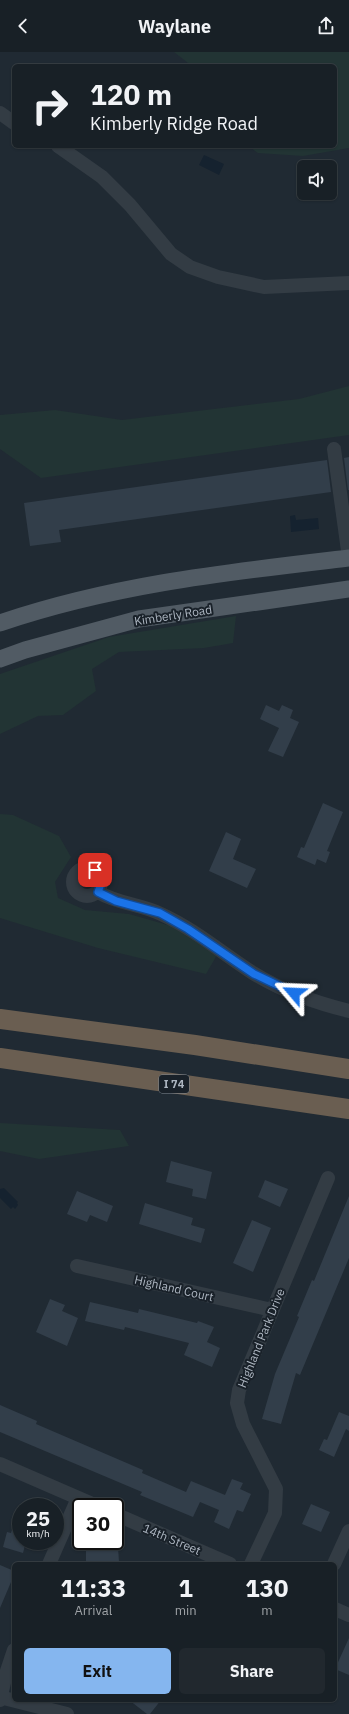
<!DOCTYPE html>
<html lang="en">
<head>
<meta charset="utf-8">
<style>
  :root { --surface:#182026; --page:#21282e; --text:#f1f3f6; --muted:#9fa3a7; --line:#363e43; --accent:#85b6ef }
  body { margin:0; font-family:"IBM Plex Sans",sans-serif; background:var(--page); color:var(--text); height:100vh; display:flex; flex-direction:column; font-size:15px; white-space:nowrap }
  * { box-sizing:border-box; margin:0 }
  p { font-size:13px; color:var(--muted) }
  .icon { flex:none; width:22px; height:22px; fill:none; stroke:currentColor; stroke-width:2; stroke-linecap:round; stroke-linejoin:round }
  .map { position:relative; flex:1; overflow:hidden }
  .side { position:absolute; left:12px; top:1510px; width:325px; height:140px; display:flex; flex-direction:column; background:var(--surface); border-radius:6px; box-shadow:0 1px 3px #0004,0 0 0 1px var(--line) }
  .side>* { flex:none }
  .guide { position:absolute; left:12px; top:12px; width:325px; height:84px; border-radius:6px; box-shadow:0 1px 3px #0004,0 0 0 1px var(--line); background:#182026; color:var(--text); overflow:hidden }
  .fabs { position:absolute; left:297px; top:108px; display:grid; gap:8px }
  .fabs a { display:grid; place-items:center; width:40px; height:40px; border-radius:6px; background:var(--surface); box-shadow:0 1px 3px #0004,0 0 0 1px var(--line); font-size:20px }
  .speed { position:absolute; left:12px; top:1446px; display:flex; gap:8px; font-size:20px; font-weight:700; text-align:center }
  .speed>* { display:grid; place-content:center; width:52px; height:52px; border-radius:50%; background:var(--surface); box-shadow:0 1px 3px #0004,0 0 0 1px var(--line); line-height:1 }
  .speed small { font-size:10px; font-weight:400 }
  .speed .limit { border:2px solid #111; border-radius:6px; background:#fff; color:#111 }
  .pin { position:absolute; display:grid; place-items:center; width:34px; height:34px; color:#fff; margin:-17px; border-radius:8px; box-shadow:0 2px 6px #0006 }
  .me { position:absolute; width:44px; margin:-22px; rotate:296deg; stroke-linejoin:round; filter:drop-shadow(0 0 3px #0008) }
  .turn { display:flex; align-items:center; gap:14px; height:84px; padding:0 12px; font-size:18px }
  .turn .icon { width:52px; height:52px; stroke-width:2.5 }
  .turn b { display:block; font-size:28px; line-height:34px }
  .eta { display:flex; justify-content:space-evenly; align-items:center; height:68px; text-align:center }
  .eta b { font-size:24px; font-weight:800; line-height:28px }
  .button { display:flex; gap:8px; margin-top:auto; padding:8px 12px }
  .button a { flex:1; height:46px; border-radius:6px; background:var(--accent); color:#111; font-size:16px; font-weight:800; line-height:46px; text-align:center }
  .button a+a { background:var(--page); color:var(--text) }
  header { display:flex; justify-content:space-between; align-items:center; height:52px; padding:0 12px; background:var(--surface); font-size:18px; font-weight:800 }
  .map>svg:first-child { display:block }
  .green { fill:#223434 }
  .water { fill:#15222f }
  .building { fill:#323e4a }
  .lines { fill:none; stroke-linecap:round; stroke-linejoin:round }
  .minor { stroke:#333c44; stroke-width:14 }
  .major { stroke:#515b64; stroke-width:17 }
  .highway { stroke:#6a5e51; stroke-width:20 }
  .route-casing { stroke:#114b97; stroke-width:10 }
  .route { stroke:#1a73e8; stroke-width:7 }
  .labels { text-anchor:middle; dominant-baseline:central; stroke-width:4; stroke-linejoin:round; paint-order:stroke }
  .shield { fill:#192129; stroke:#818993; stroke-width:1 }
  .shield-label { font-size:11px; font-weight:bold; fill:#adb6c1 }
  .street-label { font-size:12px; fill:#adb6c1; stroke:#192129 }
</style>
</head>
<body>
<header><svg class="icon" aria-label="back" viewBox="0 0 24 24"><path d="M15 5l-7 7 7 7"/></svg>Waylane<svg class="icon" aria-label="share" viewBox="0 0 24 24"><path d="M12 15V3M7 8l5-5 5 5M5 13v7h14v-7"/></svg></header>
<div class="map">
<svg width="349" height="1662" viewBox="0 0 349 1662">
  <rect width="100%" height="100%" fill="#202a33"/>
  <path class="green" d="M174,0H349V96L303,104L258,101L248,94H335V14H192Z
    M349,334V383L41,426L0,397V363L55,358L122,368L299,347Z
    M236,564L233,591L204,596L119,600L92,617L96,639L63,663L38,664L0,682V622L109,585Z
    M0,762L13,763L59,784L71,805L55,830L58,846L85,858L129,862L171,874L217,903L206,922L98,896L0,866Z
    M0,1071L120,1078L129,1094L39,1107L0,1099Z"/>
  <path class="water" d="M204,103L224,112L219,123L199,113Z
    M295,463L296,468L318,466L319,477L291,480L290,464Z
    M4,1136L18,1150L17,1151L18,1153L15,1157L13,1155L11,1157L0,1146V1137Z"/>
  <path class="building" d="M349,405V438H348L344,406Z
    M327,408L331,440L59,478L61,490L30,494L24,451Z
    M266,653L279,659L282,653L293,658L290,666L299,670L283,705L268,699L279,676L260,667Z
    M323,751L343,760L327,799L330,800L326,811L317,807L315,813L297,805L301,795L304,796Z
    M226,780L241,787L233,807L256,817L247,836L209,819Z
    M171,1109L212,1120L206,1147L192,1144L193,1137L166,1130Z
    M265,1128L288,1137L280,1155L258,1145Z
    M77,1139L113,1154L107,1170L90,1163L87,1170L67,1162Z
    M349,1144V1206L300,1323L296,1321L281,1372L262,1367L275,1322L299,1265L297,1264L312,1228L314,1229Z
    M145,1151L193,1166L191,1173L205,1177L201,1191L139,1172Z
    M252,1168L271,1176L253,1220L233,1211Z
    M50,1247L65,1253L62,1259L78,1266L67,1294L36,1280Z
    M90,1250L138,1261L139,1257L197,1271L198,1269L214,1275L207,1290L220,1296L212,1315L184,1303L189,1291L125,1275L124,1278L85,1269Z
    M0,1353L37,1369L36,1372L143,1418L142,1421L186,1440L191,1429L225,1443L232,1427L243,1431L240,1437L251,1442L243,1460L237,1458L229,1477L214,1470L219,1458L200,1450L193,1465L140,1443L142,1440L0,1380Z
    M339,1360L349,1364V1379L346,1377L334,1405L319,1398L324,1387L327,1388Z
    M311,1452L330,1460L321,1480L302,1472Z
    M18,1456H21V1489H26L23,1501L3,1495L7,1480L11,1481Z
    M118,1495L119,1510L86,1512V1497Z
    M0,1513L14,1519V1523L0,1556Z
    M349,1586V1623L335,1617Z
    M129,1648H161L150,1662H147Z"/>
  <g class="lines">
    <path class="minor" d="M0,61L14,71
      M58,94L102,125L130,153L171,202L190,215L218,225L264,235L349,231
      M334,397L349,506
      M73 830a14 14 0 1 1 28 0a14 14 0 1 1-28 0Z
      M98,840C118,852 140,852 161,862C194,877 222,901 253,921C282,939 316,951 349,959
      M77,1214L272,1258
      M0,1412L99,1455
      M115,1462L230,1512
      M49,1512L78,1446
      M251,1512L275,1461L276,1437L243,1372L237,1351L239,1338L328,1126
      M334,1512L349,1479
      M335,1557L349,1563
      M0,1645L67,1662
      M0,1648L6,1622L14,1598"/>
    <path class="major" d="M0,571C115,532 230,520 349,506
      M0,607L25,598L139,567L349,537"/>
    <path class="highway" d="M0,967L195,993L349,1017
      M0,1006L349,1057"/>
  </g>
  <g class="lines">
    <g class="route-casing">
      <path id="route" d="M95,818L98,821L102,829L98,840L116,849L160,861L188,877L254,922L294,941"/>
    </g>
    <use href="#route" class="route"/>
  </g>
  <g class="labels">
    <rect class="shield" x="159" y="1023" width="30" height="18" rx="3"/>
    <g class="shield-label">
      <text x="174" y="1032">I 74</text>
    </g>
    <g class="street-label">
      <text transform="translate(173 563) rotate(-9)">Kimberly Road</text>
      <text transform="translate(174 1236) rotate(13)">Highland Court</text>
      <text transform="translate(261 1286) rotate(-68)">Highland Park Drive</text>
      <text transform="translate(172 1487) rotate(23)">14th Street</text>
    </g>
  </g>
</svg>
<div class="fabs">
<a><svg class="icon" aria-label="sound" viewBox="0 0 24 24"><path d="M4 9h4l5-4v14l-5-4H4zM17 9q2 3 0 6"/></svg></a>
</div>
<div class="speed"><div>25<small>km/h</small></div><div class="limit">30</div></div>
<div class="pin" style="left:95px;top:818px;background:#d93025"><svg class="icon" aria-label="arrive" viewBox="0 0 24 24"><path d="M6 21V4h12l-3 4 3 4H6"/></svg></div>
<svg class="me" style="left:294px;top:941px" viewBox="-20 -20 40 40"><path d="M0-17L14 15 0 8-14 15z" fill="#1a73e8" stroke="#fff" stroke-width="4"/></svg>
<div class="guide">
<div class="turn"><svg class="icon" aria-label="right" viewBox="0 0 24 24"><path d="M7 20v-9h11M14 6l5 5-5 5"/></svg><div><b>120 m</b>Kimberly Ridge Road</div></div>
</div>
<section class="side">
<div class="eta">
<div><b>11:33</b><p>Arrival</p></div>
<div><b>1</b><p>min</p></div>
<div><b>130</b><p>m</p></div>
</div>
<div class="button"><a>Exit</a><a>Share</a></div>
</section>
</div>
</body>
</html>
